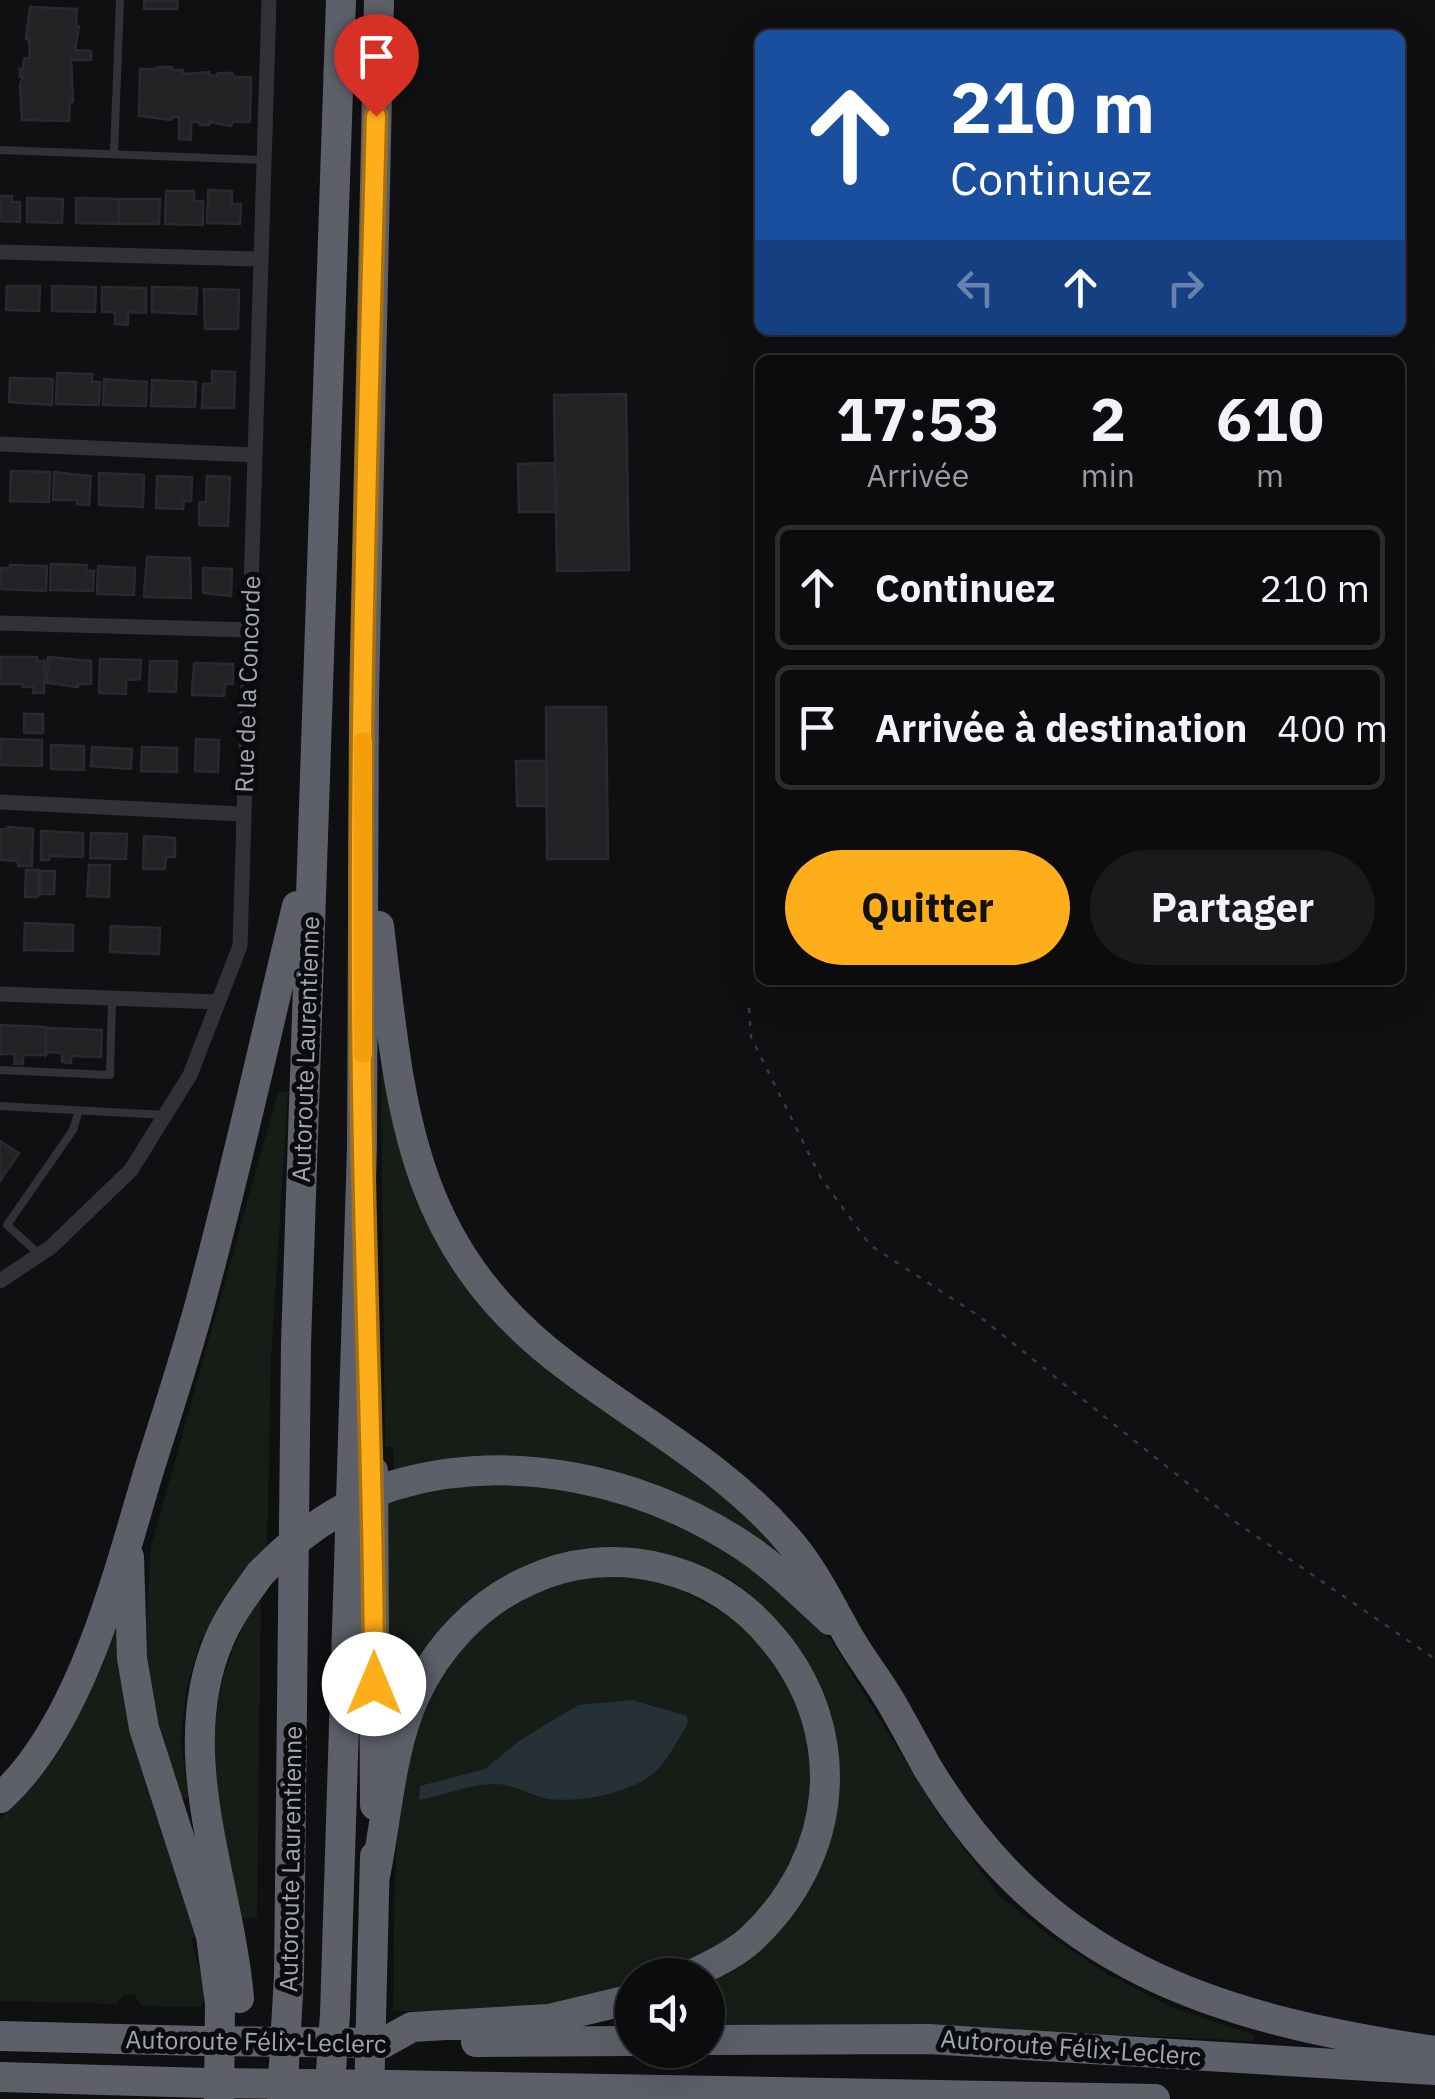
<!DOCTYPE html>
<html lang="fr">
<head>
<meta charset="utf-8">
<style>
  :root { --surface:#0c0c0e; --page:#1a1a1c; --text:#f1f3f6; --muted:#9a9b9e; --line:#2c2c2e; --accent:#ffae1b }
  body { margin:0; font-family:"IBM Plex Sans",sans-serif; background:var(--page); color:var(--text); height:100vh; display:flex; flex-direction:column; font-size:38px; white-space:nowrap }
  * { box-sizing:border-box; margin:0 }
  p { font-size:32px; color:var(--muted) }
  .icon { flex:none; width:55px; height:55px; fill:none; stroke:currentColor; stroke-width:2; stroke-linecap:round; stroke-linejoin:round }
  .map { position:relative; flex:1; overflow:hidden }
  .panel { position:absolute; left:755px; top:355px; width:650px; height:630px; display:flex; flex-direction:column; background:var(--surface); border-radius:15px; box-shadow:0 10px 40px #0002,0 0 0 2px var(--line) }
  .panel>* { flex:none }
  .hud { position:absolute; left:755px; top:30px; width:650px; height:305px; border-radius:15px; box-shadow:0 10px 40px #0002,0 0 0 2px var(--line); background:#1a4fa0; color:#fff; overflow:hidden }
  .tools { position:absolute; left:615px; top:1958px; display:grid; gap:20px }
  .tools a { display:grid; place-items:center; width:110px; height:110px; border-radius:50%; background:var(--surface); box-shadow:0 10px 40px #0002,0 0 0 2px var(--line); font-size:50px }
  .pin { position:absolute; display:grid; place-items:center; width:85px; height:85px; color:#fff; margin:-102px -42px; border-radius:50% 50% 50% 0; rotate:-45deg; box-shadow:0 0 10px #0007 }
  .pin .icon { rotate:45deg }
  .me { position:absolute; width:110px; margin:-55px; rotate:0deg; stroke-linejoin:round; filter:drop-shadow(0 0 8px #0008) }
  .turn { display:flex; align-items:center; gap:35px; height:210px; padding:0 30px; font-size:45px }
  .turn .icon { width:130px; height:130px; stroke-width:2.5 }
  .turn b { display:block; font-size:70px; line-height:85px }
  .lanes { display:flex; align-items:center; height:95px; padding:0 30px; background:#0003; justify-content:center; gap:50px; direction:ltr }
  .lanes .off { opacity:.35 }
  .eta { display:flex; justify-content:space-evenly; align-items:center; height:170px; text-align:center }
  .eta b { font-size:60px; font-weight:700; line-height:70px }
  .cta { display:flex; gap:20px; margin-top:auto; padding:20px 30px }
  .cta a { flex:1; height:115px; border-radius:60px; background:var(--accent); color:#111; font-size:40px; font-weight:700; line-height:115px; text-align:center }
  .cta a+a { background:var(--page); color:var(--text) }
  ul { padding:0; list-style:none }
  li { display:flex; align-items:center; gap:30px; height:125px; margin:0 20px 15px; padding:0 10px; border:5px solid var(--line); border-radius:15px }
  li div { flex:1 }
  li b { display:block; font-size:38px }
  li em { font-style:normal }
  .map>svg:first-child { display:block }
  .green { fill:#161d17 }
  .water { fill:#263037 }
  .building { fill:#232326; stroke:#2a2a2e; stroke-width:2.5 }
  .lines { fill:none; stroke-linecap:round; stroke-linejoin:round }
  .path { stroke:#37393f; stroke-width:2.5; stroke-dasharray:5 8; stroke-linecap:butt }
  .service { stroke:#313237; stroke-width:8 }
  .minor { stroke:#313237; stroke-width:15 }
  .motorway { stroke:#5d6069; stroke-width:30 }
  .motorway-bridge { stroke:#5d6069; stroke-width:30 }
  .route-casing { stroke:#a67112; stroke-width:25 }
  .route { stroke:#ffae1b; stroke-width:18 }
  .slow { stroke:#f59e0b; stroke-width:18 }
  .labels { text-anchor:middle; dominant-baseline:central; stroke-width:10; stroke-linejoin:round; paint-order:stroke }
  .street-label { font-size:25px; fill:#a0a7b4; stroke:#0b0b0d }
</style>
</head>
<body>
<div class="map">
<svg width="1435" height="2099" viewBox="0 0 1435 2099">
  <rect width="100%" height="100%" fill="#101012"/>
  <path class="green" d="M381,1074H389L443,1244L785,1552L778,1558C755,1542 733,1522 708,1509C610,1457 501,1443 394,1470L393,1448L385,1446Z
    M278,1092H288L271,1359L267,1550L236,1587L200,1642L186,1691L181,1741L188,1797L178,1800L162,1754L145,1643L151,1547Z
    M558,1484L681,1521L782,1590L831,1640L941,1819L1000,1896L1051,1937L1107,1974L1174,2008L1254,2035L1253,2041L1037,2031L708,2026V1984C731,1966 760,1949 780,1928C854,1845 860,1723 790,1636C773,1614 736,1576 708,1570C692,1567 672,1570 655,1569C612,1569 569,1568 526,1567L393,1729L384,1728L386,1500L441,1485Z
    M602,1575L670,1584L729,1616L782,1666L803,1711L814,1764L808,1821L791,1868L760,1911L725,1942L671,1974L632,1975V1986L565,2004L487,2011H393C397,1877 378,1680 516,1605C529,1598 543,1588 557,1584C571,1580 587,1578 602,1575Z
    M261,1595L257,1918H240C216,1794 189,1709 261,1595Z
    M112,1631L120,1632L196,1936L192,1939C193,1962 212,1983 201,2007L141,2006L135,1995H123L117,2004L0,2001V1819L25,1791Z"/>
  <path class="water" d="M632,1700L687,1716L688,1723C677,1741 665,1767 646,1779C619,1795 570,1805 540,1797C524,1792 512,1784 495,1784C471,1784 442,1795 419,1800L420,1786L485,1769L519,1741L578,1705Z"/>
  <path class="building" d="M144,0H178L177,9H144Z
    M30,7L77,9L76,25L79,26L75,50L91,51V60H71L73,102H70L69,121L22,120L20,85L23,77H20V69H23L24,58H30L29,40L26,39Z
    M158,67H172L173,70H183V74L209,72V75L217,76L218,73H232L234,77H251L250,122H233L231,126L209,122V125H200V122H191V140L179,139V117H172L171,120L139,116L140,69H156Z
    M208,190L232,191V204H241L240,224L207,223Z
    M166,191H194V201H203V225L165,224Z
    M0,196H12V202H20V222L0,221Z
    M27,198L63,199L62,223L27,222Z
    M76,198L119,199V224L76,223Z
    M119,199H160L159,224H119Z
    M7,286H40L39,311L6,310Z
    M52,286L96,287L95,312L52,311Z
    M102,287L146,288V313L128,312V325L115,324V312H102Z
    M152,287L197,288L196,314L152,312Z
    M204,289L239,290L238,329H205Z
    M212,371L235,372L234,408H202L203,384H212Z
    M57,373L92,374V382H100L99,405L56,404Z
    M10,378L53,379L52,405L9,402Z
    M104,379L147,382L146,406L103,405Z
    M152,380L196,382L195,407L151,406Z
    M626,394L629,570L557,571L554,395Z
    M555,463L556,512H519L518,464Z
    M11,471L50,472L49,502L10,501Z
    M54,472L91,476L89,505L77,504V500H53Z
    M99,473L144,475L143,507L99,505Z
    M157,476L192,477L191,501H184L183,509L156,508Z
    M207,476L230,477L228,526L199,525V502H206Z
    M147,557L190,558L191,598L144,597Z
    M51,564L87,565L86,571H94L93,591L50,590Z
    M10,565L47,566L46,591L0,589L1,568H10Z
    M98,566L135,568L134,595L97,594Z
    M203,568L232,569L231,596L203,593Z
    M0,657H37V661H45L44,693H33L34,687H23V684H0Z
    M48,657L91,661V684H78V687L47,683Z
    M100,659L141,660L140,679L126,680V694L99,693Z
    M150,661H177L176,692L149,691Z
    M194,663L233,664V684H225L224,696L192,695Z
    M546,707H606L608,859H547Z
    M24,714H43V733H24Z
    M0,739L42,740V766L0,765Z
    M196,739L219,740L218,772L195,771Z
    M51,745L84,746V770L51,769Z
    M92,747L132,749L131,769L91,766Z
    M142,747L177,748V772L141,771Z
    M516,761H546L547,806H517Z
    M8,827L33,829L32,866H18V861L0,860V829H8Z
    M41,831L83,833V857L50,856L49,860H41Z
    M91,833L127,834L126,859L90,858Z
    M144,836L175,838V857H166L165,869H143Z
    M89,865H110L109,897L87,896Z
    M26,870H39L38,897H25Z
    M41,871H55L54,894H40Z
    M25,923L73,925V951L24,950Z
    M111,926L160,928L159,954L110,952Z
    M0,1025L46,1027V1055H23V1064H14L15,1054H0Z
    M46,1028L102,1030L101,1057L71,1056V1063L62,1062V1053L48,1052L46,1055Z
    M0,1141L19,1153L0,1181Z"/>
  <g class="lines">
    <path class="path" d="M749,1008L751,1037L821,1178L870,1245L979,1316L1237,1523L1435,1659"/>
    <path class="service" d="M0,150L262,160
      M114,153L120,0
      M0,1070L110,1075L112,998
      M0,1106L165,1115
      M40,1255L7,1225L73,1130L79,1110"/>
    <path class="minor" d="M0,252L259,259
      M0,444L255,455
      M0,623L250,630
      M0,802L242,814
      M0,994L218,1002
      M0,1281L51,1247L131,1170L190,1075L240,946L269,0"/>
    <path class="motorway" d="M379,926C401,1109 407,1247 568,1367C643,1424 727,1468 789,1541C813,1569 828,1600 846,1632C859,1656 877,1678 891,1702C903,1723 915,1745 927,1767C1048,1968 1216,2018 1435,2051
      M373,1471L375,1805
      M395,1485C512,1451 641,1479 742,1545C774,1566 802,1594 830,1620
      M129,1557L132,1658L144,1728L211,1936L220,2004L219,2099
      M0,1798C82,1724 118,1573 149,1470C168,1410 188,1350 204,1289C238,1162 266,1034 297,906
      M375,1876C387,1818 390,1752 414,1698C436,1648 478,1603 528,1581C569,1561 617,1557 661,1568C706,1579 745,1604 774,1640C851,1733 839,1858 750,1940C733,1955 711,1965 691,1975
      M239,1998C229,1881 170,1755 219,1640C229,1616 245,1595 260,1574
      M0,2036L200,2041
      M708,2040L928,2039L1435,2070
      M476,2042L632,2041
      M383,2043L412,2027L549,2019L632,1999
      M0,2077L207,2083
      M391,2085L1155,2099
      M282,2099L289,1976L296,1344L341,0
      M329,2099L335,2014L362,1148L364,697L379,0
      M369,2099L375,1856"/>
    <path class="motorway-bridge" d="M260,1574C299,1533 342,1504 395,1485
      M200,2041L383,2043
      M207,2083L391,2085"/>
  </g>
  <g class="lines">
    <g class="route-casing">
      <path id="route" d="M374,1684C374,1505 366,1327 363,1148C356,805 367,460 376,116"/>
    </g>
    <use href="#route" class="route"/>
    <path class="slow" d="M363,1054V741"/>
  </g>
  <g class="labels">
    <g class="street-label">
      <text transform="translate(247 684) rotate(-88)">Rue de la Concorde</text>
      <text transform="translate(305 1049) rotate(-88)">Autoroute Laurentienne</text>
      <text transform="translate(290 1859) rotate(-89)">Autoroute Laurentienne</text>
      <text transform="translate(256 2041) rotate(1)">Autoroute Félix-Leclerc</text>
      <text transform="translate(1071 2047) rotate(4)">Autoroute Félix-Leclerc</text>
    </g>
  </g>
</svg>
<div class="tools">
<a><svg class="icon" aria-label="sound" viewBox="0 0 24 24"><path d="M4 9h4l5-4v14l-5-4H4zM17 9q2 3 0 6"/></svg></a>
</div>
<div class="pin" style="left:376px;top:116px;background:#d93025"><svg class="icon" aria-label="arrive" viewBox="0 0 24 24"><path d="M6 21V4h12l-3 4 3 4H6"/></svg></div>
<svg class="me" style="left:374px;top:1684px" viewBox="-20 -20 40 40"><circle r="19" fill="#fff"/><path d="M0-13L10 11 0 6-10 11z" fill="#ffae1b"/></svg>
<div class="hud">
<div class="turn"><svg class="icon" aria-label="ahead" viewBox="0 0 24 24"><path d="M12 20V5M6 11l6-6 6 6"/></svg><div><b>210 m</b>Continuez</div></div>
<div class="lanes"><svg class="icon off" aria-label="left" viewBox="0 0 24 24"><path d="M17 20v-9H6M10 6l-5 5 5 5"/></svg><svg class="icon" aria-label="ahead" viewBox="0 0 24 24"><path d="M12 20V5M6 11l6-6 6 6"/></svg><svg class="icon off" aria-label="right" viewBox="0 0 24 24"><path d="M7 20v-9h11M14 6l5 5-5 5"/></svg></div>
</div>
<section class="panel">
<div class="eta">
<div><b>17:53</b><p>Arrivée</p></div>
<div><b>2</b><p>min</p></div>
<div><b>610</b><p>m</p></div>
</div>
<ul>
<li><svg class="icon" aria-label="ahead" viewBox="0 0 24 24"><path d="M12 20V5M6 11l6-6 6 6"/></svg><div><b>Continuez</b></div><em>210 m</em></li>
<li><svg class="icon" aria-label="arrive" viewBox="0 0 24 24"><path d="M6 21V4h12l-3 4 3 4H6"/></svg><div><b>Arrivée à destination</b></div><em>400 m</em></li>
</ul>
<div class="cta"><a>Quitter</a><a>Partager</a></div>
</section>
</div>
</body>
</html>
